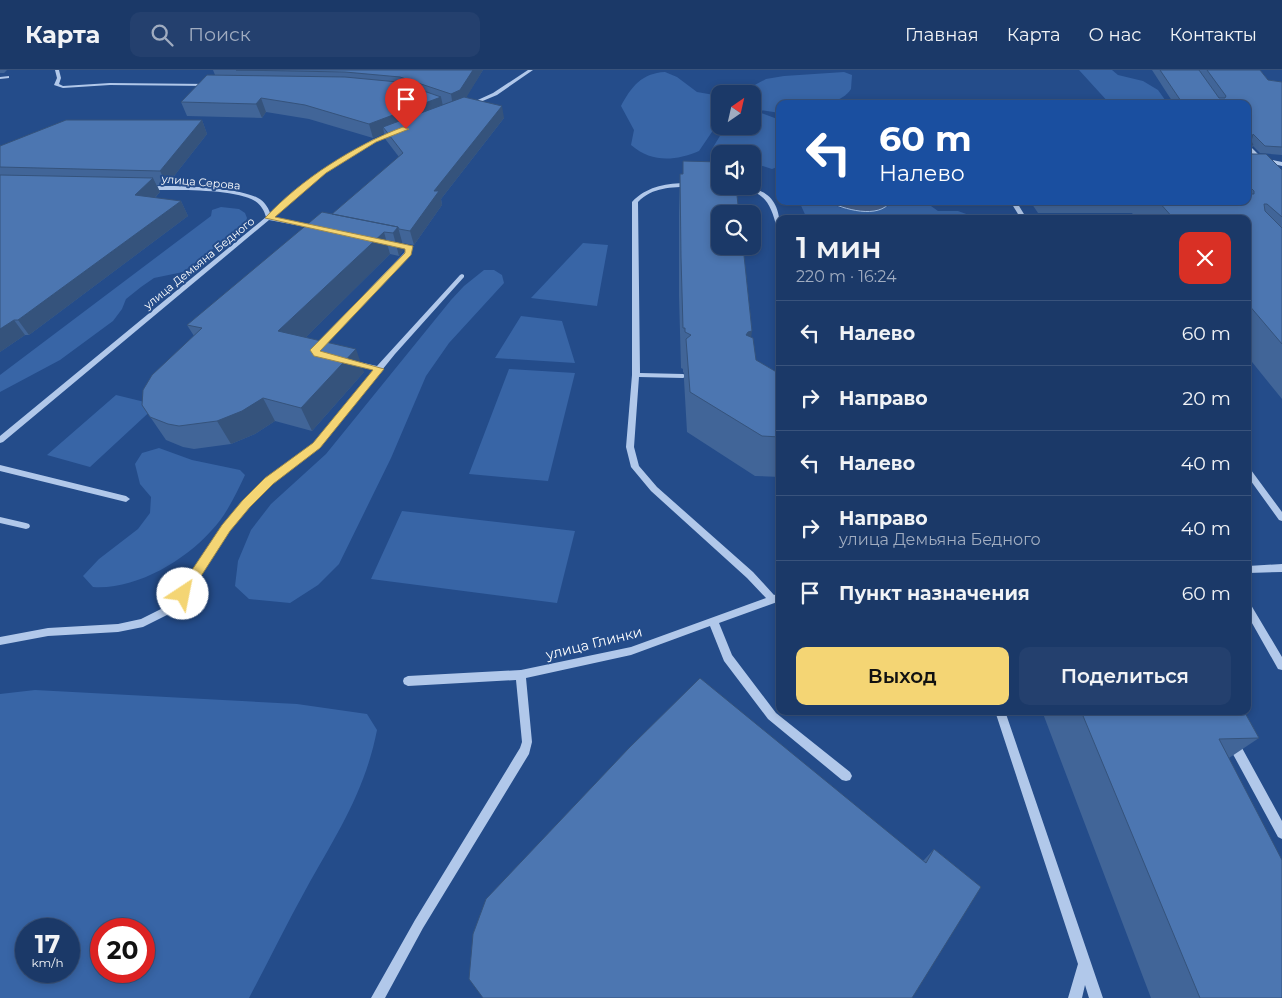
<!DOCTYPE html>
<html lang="ru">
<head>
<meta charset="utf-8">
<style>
  :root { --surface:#1b3968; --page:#24406e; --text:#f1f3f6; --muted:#a0acc0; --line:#39537c; --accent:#f4d574 }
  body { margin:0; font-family:Montserrat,sans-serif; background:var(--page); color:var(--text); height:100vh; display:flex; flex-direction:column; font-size:19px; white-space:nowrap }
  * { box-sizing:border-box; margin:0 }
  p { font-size:16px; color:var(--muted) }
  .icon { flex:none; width:28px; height:28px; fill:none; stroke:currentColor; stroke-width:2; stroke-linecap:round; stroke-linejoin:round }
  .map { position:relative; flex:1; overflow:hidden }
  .details { position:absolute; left:776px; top:145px; width:475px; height:500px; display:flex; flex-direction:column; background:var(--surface); border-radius:10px; box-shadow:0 2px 8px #0003,0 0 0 1px var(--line) }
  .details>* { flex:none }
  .guide { position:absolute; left:776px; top:30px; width:475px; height:105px; border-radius:10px; box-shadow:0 2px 8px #0003,0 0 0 1px var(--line); background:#1a4fa0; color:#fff; overflow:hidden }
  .needle { width:32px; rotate:34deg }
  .controls { position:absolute; left:711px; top:15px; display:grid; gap:10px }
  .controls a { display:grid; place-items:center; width:50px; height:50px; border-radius:10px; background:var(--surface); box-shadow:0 2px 8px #0003,0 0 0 1px var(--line); font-size:25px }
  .speed { position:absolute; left:15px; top:848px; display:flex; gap:10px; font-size:25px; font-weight:700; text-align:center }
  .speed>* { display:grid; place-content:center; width:65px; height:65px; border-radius:50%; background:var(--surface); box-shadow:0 2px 8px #0003,0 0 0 1px var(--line); line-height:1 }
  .speed small { font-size:12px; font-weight:400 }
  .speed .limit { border:8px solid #d22; background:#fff; color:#111 }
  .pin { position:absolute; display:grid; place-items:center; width:42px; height:42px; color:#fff; margin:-51px -21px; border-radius:50% 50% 50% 0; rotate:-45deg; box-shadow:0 0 5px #0007 }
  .pin .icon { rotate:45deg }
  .me { position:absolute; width:55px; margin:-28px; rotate:34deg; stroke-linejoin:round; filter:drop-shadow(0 0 4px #0008) }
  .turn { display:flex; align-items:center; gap:18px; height:105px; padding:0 20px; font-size:22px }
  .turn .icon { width:65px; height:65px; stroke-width:2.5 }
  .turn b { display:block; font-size:35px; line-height:42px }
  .round { display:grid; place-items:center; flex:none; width:52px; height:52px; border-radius:10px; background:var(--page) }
  .summary { display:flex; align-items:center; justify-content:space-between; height:85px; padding:0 20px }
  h1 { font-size:30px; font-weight:600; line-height:38px }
  .button { display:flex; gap:10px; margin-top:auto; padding:10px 20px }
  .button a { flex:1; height:58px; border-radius:10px; background:var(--accent); color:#111; font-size:20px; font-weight:600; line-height:58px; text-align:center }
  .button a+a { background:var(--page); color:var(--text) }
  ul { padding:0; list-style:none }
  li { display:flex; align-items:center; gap:15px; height:65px; padding:0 20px; border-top:1px solid var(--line) }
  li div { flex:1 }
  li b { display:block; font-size:19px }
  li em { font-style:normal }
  header { display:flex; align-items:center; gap:30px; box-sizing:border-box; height:70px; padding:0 25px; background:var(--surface); border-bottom:1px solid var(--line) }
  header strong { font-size:24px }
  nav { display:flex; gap:28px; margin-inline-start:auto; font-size:18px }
  .search { width:350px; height:45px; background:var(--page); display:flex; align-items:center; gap:12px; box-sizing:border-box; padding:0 18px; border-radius:10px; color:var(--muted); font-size:19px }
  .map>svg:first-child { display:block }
  .green { fill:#3865a6; fill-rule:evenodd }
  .water { fill:#44608d; stroke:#a5c3eb }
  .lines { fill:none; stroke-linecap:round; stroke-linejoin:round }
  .minor { fill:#b1c8ea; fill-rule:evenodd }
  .wall { fill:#416598 }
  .shaded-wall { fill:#35537c }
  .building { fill:#4c76b1; stroke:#35537c }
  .route { fill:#f4d574; stroke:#9f8a4b }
  .labels { text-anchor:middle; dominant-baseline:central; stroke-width:4; stroke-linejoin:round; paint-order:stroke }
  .far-street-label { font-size:11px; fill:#fff; stroke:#244c8a }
  .street-label { font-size:14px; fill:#fff; stroke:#244c8a }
</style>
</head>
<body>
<header>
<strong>Карта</strong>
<div class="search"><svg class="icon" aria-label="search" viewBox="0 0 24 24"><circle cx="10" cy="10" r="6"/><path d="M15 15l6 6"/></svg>Поиск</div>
<nav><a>Главная</a><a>Карта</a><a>О нас</a><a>Контакты</a></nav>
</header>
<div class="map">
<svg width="1282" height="928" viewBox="0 0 1282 928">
  <rect width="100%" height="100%" fill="#244c8a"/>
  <path class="green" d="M1079,0H1112L1118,5L1143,11L1158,20L1168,34H1110Z
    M665,2L677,7L697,22L720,26V50L699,81C675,91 652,93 631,75L634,60L621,36C631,17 642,3 665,2Z
    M844,2L852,5L851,19C837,40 802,34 780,34V43L753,39L752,24H738L766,9L784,6Z
    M753,43H761L780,50V96L772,99L753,93L752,84H726L712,79L726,56H752Z
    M799,131H827L841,138L887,137L891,131H924L938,141H958L980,149H807Z
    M221,137L239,139L245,143L247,148L245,154L183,202L154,208L141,217L126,229L122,239L113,251L60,290L0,322V305L211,146L212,140Z
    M583,173L608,175L597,236L531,228Z
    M484,200H494L502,205L504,213L449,273L426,306L391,388L339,494L318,515L290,533L249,529L235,516L238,491L251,460L271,434L326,384L451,230L464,216Z
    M521,246L562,251L575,293L495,288Z
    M509,299L575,303L548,411L469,404Z
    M116,325L157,335L90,397L47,385Z
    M159,378L192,390L240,400L245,405C236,424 226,446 211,461C183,492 135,520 93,517L83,506L99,489L138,459L150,443L151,427L140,414L135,394L142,383Z
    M402,441L575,461L557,533L371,509Z
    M35,620L297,634L367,644L377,660C365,722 336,765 306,819C286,855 268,892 249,928H0V624ZM26,859H69V901H26ZM101,859H144V901H101Z"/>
  <path class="water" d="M827,131H891C879,150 843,139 827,131Z"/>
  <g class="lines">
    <path class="minor" d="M55,0H59L61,8L59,14L63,16L110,13L209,14L211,15L209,16L110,15L63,18L54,15L57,8Z
      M528,0H533L497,25L473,35L469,34L493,23Z
      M9,6V8L0,9V7Z
      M393,62L397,63L376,72L325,103L272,147L317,157V159L269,150L3,372L0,373V366L266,147C264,140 261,135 255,131C235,118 173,120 147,120L145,119V117C168,114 239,117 258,128C264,131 268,137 270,143L321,101L372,70Z
      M1248,74L1262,88L1282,92V96L1258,90L1248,79Z
      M683,113H691L694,115L691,117C671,117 653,117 638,132L640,303L683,304L687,306L683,308L639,307L634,377L639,396L657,417L753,502L774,525L780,523V531L719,553L732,585L776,643L850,702L852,706L850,710L846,711L842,710L768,649L724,591L710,556L631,585L526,608L532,672L529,684L423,858L385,928H371L415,850L520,678L522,672L516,610L408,616L404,614L403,611L404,608L408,606L521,600L631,577L766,528L747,508L651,421L631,397L626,377L632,305V132C646,117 664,114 683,113Z
      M721,116C756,116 780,119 780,160L777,158C771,136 766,122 742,119C735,118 727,119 721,116Z
      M1010,131H1016L1027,149H1021Z
      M392,171L412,176L411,183L318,281H314V277L405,182L407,178L390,174V172Z
      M462,204L464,205V207L395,284L319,378L272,413L249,436L229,460L186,528L167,545L143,557L118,562L48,566L0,575V567L48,558L118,554L141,549L161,539L180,522L223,456L243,432L266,409L313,374L374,300L347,294V290H350L377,296L460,205Z
      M0,395L126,426L130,429L126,432L0,401Z
      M1248,399L1251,400L1282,442V451L1279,450L1248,407Z
      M0,447L26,453L29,454L30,456L29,458L26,459L0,453Z
      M1282,494V502L1248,503V496Z
      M1248,534L1251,535L1282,587V600L1278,599L1248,546Z
      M995,641H1005L1103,928H1089L1085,915L1082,928H1068L1078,894Z
      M1232,666L1236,667L1282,751V769L1278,767L1228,675L1227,671L1228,667Z"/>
  </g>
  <path class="wall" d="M0,0H7L4,3H0Z
    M213,0H483L466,27L504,48L441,129L442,135L414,175L402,173L404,179L399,186L390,184L306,267L364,302L312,361L275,351L255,364L231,374L194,379L183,377L166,370L142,335L194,266L187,255L332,144L399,87L386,70L384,63L373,68L309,49L266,42L262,48L187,46L181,32L215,5Z
    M1152,0H1260L1268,10L1282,12V85L1260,83L1253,76L1249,83H1248V34H1174Z
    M202,50L207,64L167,115H157L160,122L155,128L181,131L188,146L29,265H25L0,282V76Z
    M1248,84L1282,100V329L1248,287V149H1136L1132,143H1038L1030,131H1248Z
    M683,91L751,268L756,290L780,304V407L755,406L687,362L684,310V303L683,302V299L681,298L679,226V142L680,104H683Z
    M953,131H1002L1000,136H956Z
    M1042,641H1244L1259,668L1229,688L1282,928H1151Z
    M934,779L981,817L469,909L924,790Z"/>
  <path class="shaded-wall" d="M473,0H483L463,33L453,37L451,24Z
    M441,27L444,41L383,57L384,63L373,68L369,54Z
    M261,28L266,42L262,48L256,34Z
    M502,36L504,48L441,129L442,135L414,175L410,161L434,121Z
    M202,50L207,64L167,115L160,101Z
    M153,108L160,122L143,140L135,125Z
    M181,131L188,146L29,265L18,250Z
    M398,157L404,179L399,186L393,163Z
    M384,162L390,184L289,284L278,261Z
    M14,250L25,265L0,282V259Z
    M752,261L747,301L746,265L748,262Z
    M356,279L364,302L312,361L301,338Z
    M263,328L275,351L255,364L231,374L217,351Z"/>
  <path class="building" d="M236,0H473L460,20L451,24L400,7L345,2Z
    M1160,0H1199L1219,28H1225L1226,26L1207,0H1260L1268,10L1282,12V77L1265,76L1253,64L1251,71L1253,75L1248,74V34H1183Z
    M207,5L345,7L398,12L441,27L369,54L305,35L261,28L256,34L181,32Z
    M464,27L502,36L434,121H439L410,161L399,159L398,157L332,144L403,83L383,57Z
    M66,50H202L160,101L0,97V76Z
    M1248,84H1266L1282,100V147L1267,134H1264L1265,141L1282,158V274L1248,234V149H1174L1158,131H1248V124H1254V121L1248,115Z
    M683,91L720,92V116H736L739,144H720V176H743L752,261L748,262L746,265L753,268L756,290L780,304V367L762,366L690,322L686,269L691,265L685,262V258H683L681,187L680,104H683Z
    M0,105L153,108L135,125L181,131L18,250H14L0,259Z
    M322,142L398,157L393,163L384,162L278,261L356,279L301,338L263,328L242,341L217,351L179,356L168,354L150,347L142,335L143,320L152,305L202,258L187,255Z
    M700,608L926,793L934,779L981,817L912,928H483L469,909L473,864L486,829L629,678Z
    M1081,641H1244L1259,668L1219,669L1282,790V928H1200Z"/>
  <path class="route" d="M403,57L409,59L376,72L326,103L275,147L413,176L411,185L320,281L384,299L320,378L273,414L250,437L230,461L187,528H178L177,524L178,521L222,455L242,431L265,408L313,373L373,300L314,286L310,280L405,183V179L265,148C301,109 355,75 403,57Z"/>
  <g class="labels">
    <g class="far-street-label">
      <text transform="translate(201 112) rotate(5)">улица Серова</text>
      <text transform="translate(199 193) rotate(-39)">улица Демьяна Бедного</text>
    </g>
    <g class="street-label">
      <text transform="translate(594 573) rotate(-14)">улица Глинки</text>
    </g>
  </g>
</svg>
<div class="controls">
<a><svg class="needle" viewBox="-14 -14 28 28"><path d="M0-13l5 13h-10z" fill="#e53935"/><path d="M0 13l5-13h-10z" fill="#a0acc0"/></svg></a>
<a><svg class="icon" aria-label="sound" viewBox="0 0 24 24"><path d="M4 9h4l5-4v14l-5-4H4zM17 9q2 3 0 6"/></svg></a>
<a><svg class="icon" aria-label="search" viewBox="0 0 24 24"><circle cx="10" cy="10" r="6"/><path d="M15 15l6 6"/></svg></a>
</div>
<div class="speed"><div>17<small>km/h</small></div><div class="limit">20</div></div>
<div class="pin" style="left:406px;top:59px;background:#d93025"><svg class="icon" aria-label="arrive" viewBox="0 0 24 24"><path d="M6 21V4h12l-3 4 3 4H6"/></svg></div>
<svg class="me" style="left:183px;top:524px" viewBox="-20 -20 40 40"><circle r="19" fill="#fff"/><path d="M0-13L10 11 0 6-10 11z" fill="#f4d574"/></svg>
<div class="guide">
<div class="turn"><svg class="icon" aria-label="left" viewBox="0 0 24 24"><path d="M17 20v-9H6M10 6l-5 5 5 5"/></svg><div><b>60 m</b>Налево</div></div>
</div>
<section class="details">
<div class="summary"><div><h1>1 мин</h1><p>220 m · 16:24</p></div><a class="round" style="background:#d93025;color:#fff"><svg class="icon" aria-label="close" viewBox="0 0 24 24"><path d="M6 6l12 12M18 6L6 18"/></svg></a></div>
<ul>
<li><svg class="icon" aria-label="left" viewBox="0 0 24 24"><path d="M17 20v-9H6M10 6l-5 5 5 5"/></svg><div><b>Налево</b></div><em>60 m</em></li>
<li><svg class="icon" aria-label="right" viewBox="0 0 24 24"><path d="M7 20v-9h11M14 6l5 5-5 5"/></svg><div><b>Направо</b></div><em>20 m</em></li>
<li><svg class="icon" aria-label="left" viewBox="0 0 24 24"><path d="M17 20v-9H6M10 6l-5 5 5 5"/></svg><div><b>Налево</b></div><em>40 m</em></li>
<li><svg class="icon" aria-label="right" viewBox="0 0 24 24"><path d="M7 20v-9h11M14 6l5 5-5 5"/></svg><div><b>Направо</b><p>улица Демьяна Бедного</p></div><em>40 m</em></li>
<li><svg class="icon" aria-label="arrive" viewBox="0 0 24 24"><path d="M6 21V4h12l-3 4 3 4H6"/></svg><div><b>Пункт назначения</b></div><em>60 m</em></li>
</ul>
<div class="button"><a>Выход</a><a>Поделиться</a></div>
</section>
</div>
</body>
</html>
